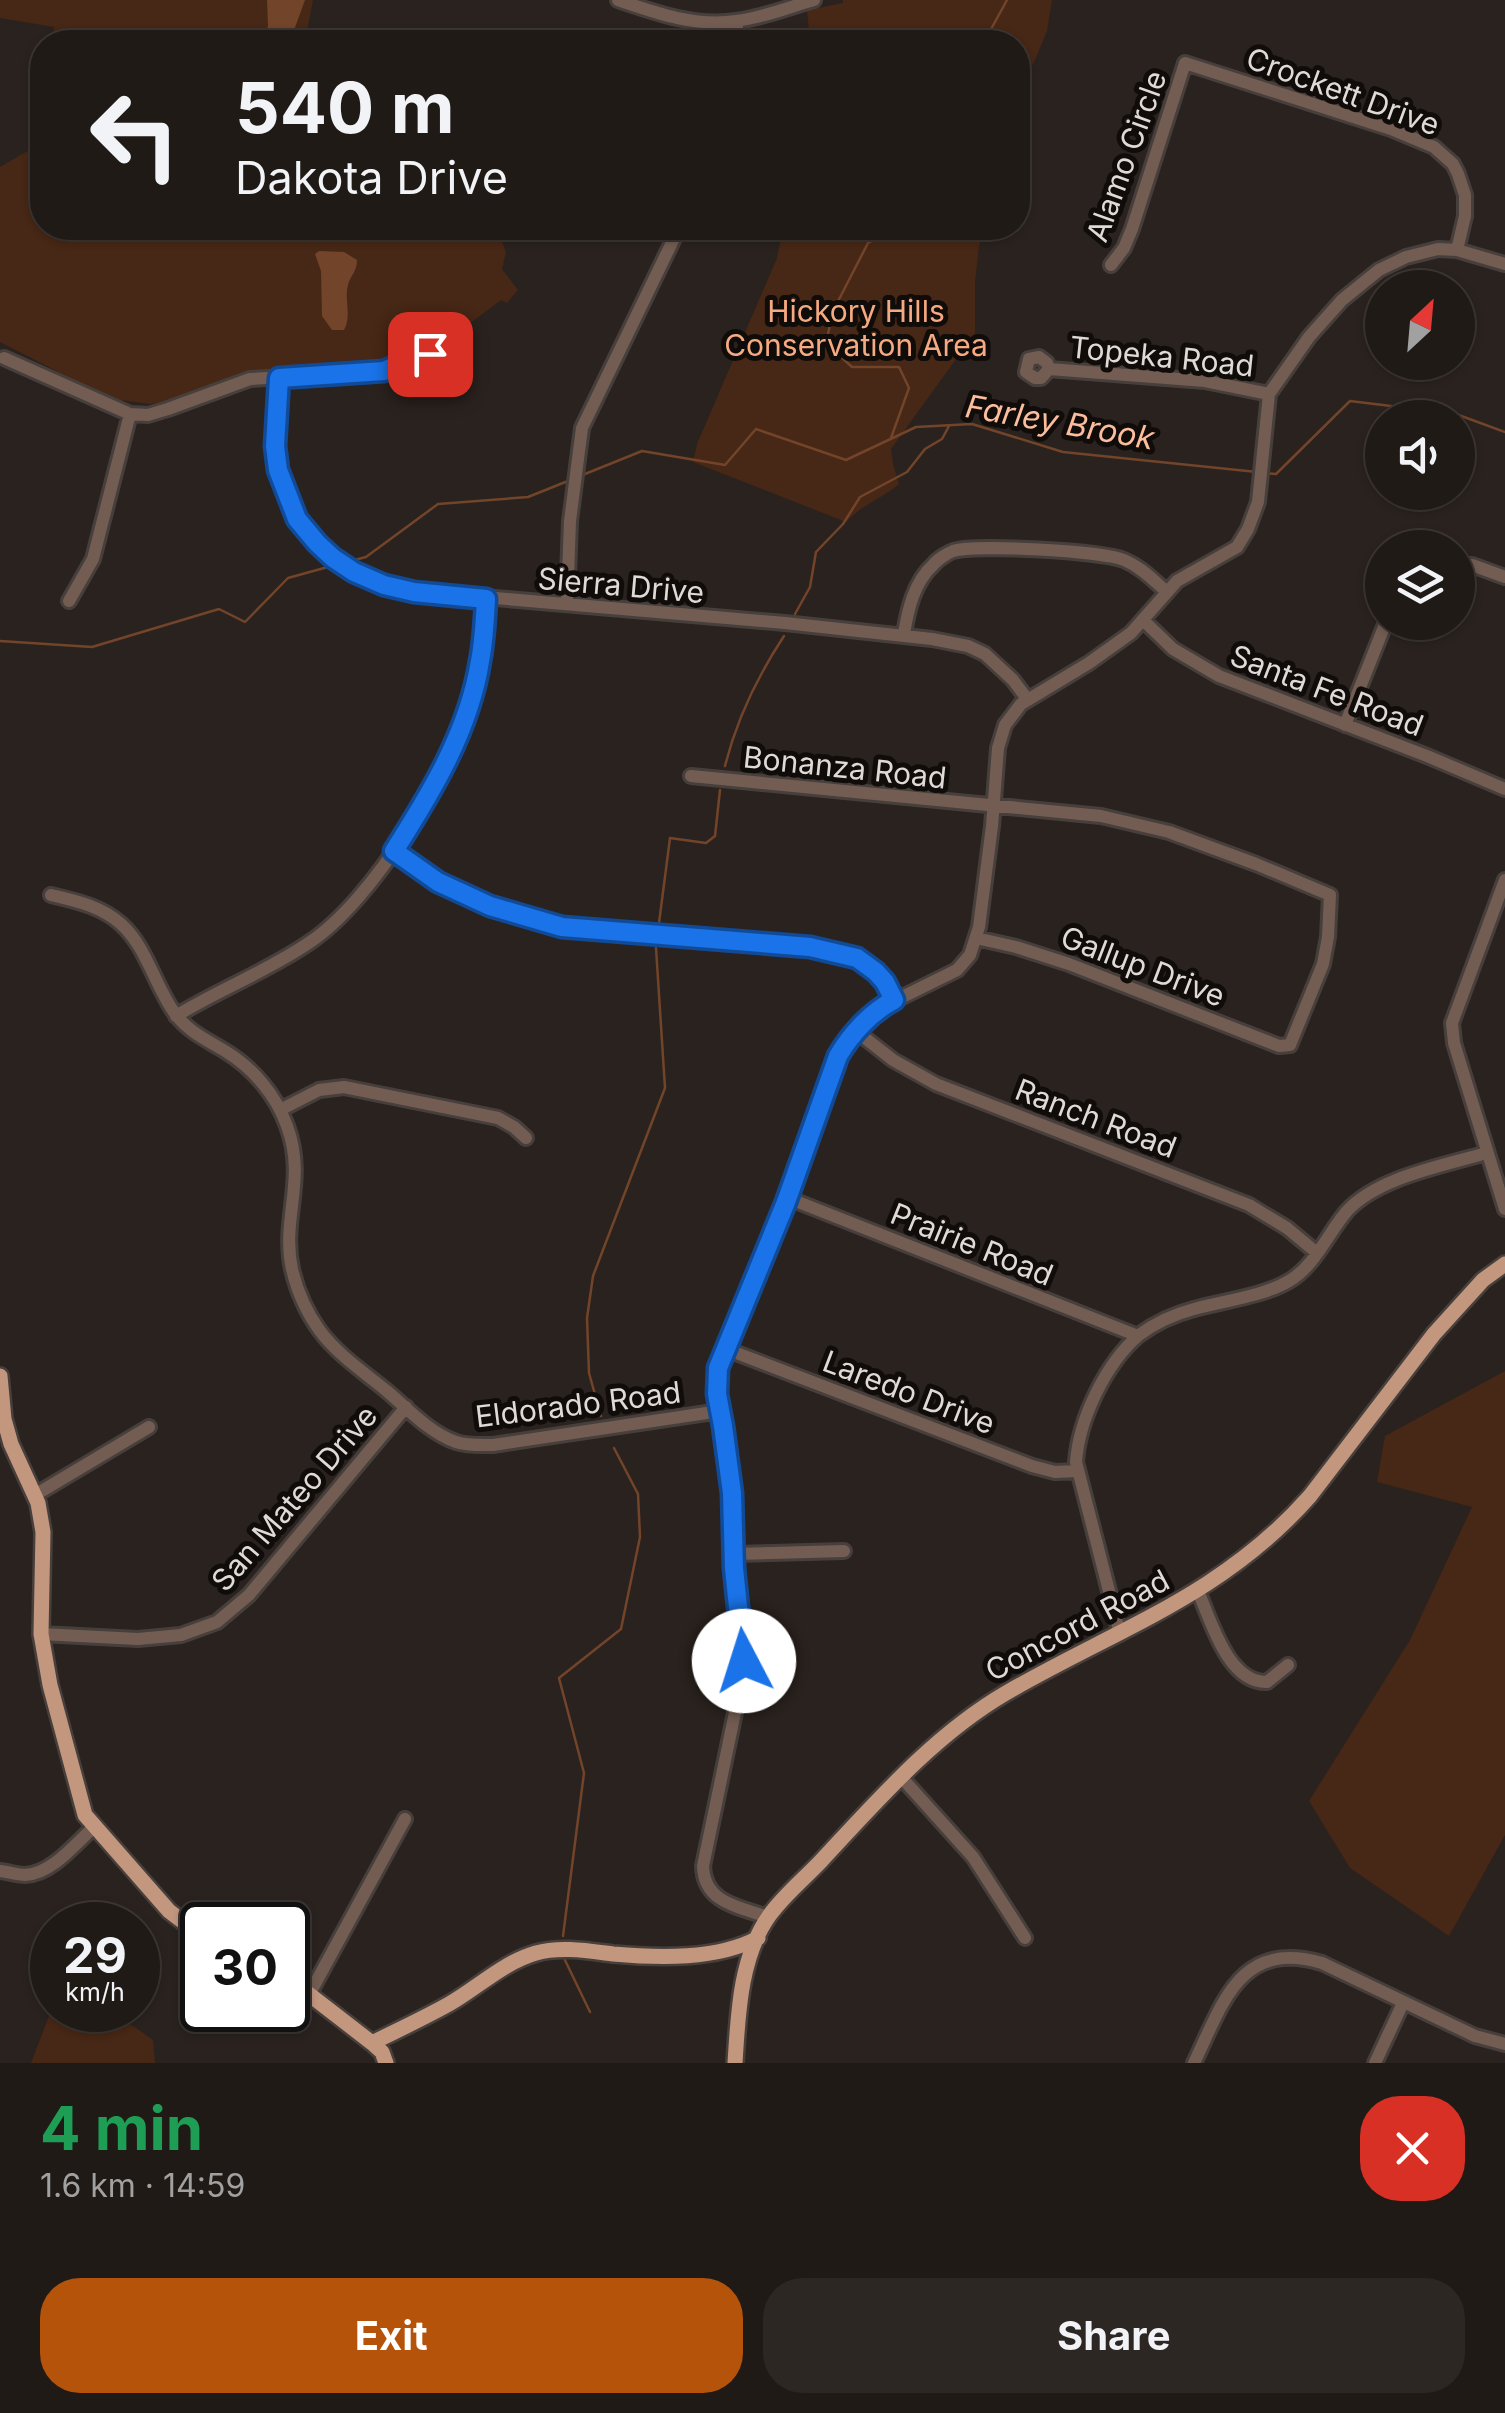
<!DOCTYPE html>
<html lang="en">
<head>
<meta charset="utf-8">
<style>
  :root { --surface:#201a16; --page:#2d2723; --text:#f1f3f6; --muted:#a2a1a1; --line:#3d3835; --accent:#b45309 }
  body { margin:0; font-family:Inter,sans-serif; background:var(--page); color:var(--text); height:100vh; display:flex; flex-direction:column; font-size:38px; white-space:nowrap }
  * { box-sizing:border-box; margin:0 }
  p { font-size:32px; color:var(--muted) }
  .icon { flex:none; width:55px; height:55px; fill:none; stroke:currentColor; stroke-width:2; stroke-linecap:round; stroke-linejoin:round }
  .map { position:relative; height:2063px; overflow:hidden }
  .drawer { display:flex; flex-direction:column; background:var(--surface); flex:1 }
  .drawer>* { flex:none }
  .banner { position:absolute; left:30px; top:30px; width:1000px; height:210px; border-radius:40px; box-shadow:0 2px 8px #0004,0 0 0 2px var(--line); background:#201a16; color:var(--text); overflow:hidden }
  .needle { width:65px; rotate:26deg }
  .tools { position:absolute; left:1365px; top:270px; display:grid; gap:20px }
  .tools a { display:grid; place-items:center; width:110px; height:110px; border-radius:50%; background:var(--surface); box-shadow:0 2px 8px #0004,0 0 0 2px var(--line); font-size:50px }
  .speed { position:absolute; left:30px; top:1902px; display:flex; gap:20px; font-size:50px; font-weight:700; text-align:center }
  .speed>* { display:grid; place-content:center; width:130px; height:130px; border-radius:50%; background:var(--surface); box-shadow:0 2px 8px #0004,0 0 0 2px var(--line); line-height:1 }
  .speed small { font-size:25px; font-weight:400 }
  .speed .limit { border:5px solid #111; border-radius:15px; background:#fff; color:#111 }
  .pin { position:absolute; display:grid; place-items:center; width:85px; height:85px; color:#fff; margin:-42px; border-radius:20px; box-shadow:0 5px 15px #0006 }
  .me { position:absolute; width:110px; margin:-55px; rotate:355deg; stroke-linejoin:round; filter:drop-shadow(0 0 8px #0008) }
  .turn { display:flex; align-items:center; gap:35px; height:210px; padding:0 40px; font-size:45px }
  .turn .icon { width:130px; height:130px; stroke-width:2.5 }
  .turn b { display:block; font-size:70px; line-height:85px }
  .round { display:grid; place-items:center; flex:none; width:105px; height:105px; border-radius:40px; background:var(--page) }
  .summary { display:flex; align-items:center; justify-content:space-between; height:170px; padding:0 40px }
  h1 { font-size:60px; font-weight:700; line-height:75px; color:#1e9e55 }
  .cta { display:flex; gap:20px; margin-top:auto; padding:20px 40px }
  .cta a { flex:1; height:115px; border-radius:40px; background:var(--accent); color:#fff; font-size:40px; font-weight:700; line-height:115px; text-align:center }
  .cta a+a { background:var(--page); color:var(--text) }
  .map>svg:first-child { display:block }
  .green { fill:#472715 }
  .water { fill:#72442a }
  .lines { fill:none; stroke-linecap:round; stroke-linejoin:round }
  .stream { stroke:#72442a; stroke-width:2.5 }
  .minor-casing { stroke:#473f3c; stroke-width:18 }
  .major-casing { stroke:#473f3c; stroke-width:20 }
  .minor { stroke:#735d52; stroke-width:12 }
  .major { stroke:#c3967e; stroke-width:15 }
  .route-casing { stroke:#114b97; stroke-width:25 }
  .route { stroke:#1a73e8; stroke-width:18 }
  .labels { text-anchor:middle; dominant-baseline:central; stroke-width:10; stroke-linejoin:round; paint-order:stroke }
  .street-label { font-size:30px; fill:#dfdad7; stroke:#100c0a }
  .park-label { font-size:30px; fill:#f6aa81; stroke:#100c0a }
  .water-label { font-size:32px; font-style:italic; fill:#fbbd9c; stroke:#100c0a }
</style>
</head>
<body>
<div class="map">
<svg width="1505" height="2063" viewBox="0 0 1505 2063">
  <rect width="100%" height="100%" fill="#2a221e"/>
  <path class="green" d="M0,0H313L305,42H53L54,27L0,18Z
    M843,0H1052L1047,31L1035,60L1018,93V42H810L807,10L843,3Z
    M42,130V228H505L501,239L506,252L502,269L518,290L507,303L501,300L469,324L459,319L430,347L400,358L345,368L268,369L246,372L162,402L150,404L121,400L80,383L0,342V167L31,149Z
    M783,228H985L979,246L975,282V333L891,449L893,464L899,484C880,500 864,503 846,522L693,462L697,444L777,258Z
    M1505,1371V1835L1449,1936L1350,1868L1309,1801L1410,1640L1472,1507L1377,1482L1385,1436Z
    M52,2008V2010H110L153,2040L155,2063H31Z"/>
  <path class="water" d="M267,0H305L293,33L295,42H265L263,37L268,26Z
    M319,251L344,252L357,260C357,272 351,274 348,285C344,300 352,315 344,330H332L322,316L321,271L315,254Z"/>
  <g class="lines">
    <path class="stream" d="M984,42L1007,0
      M891,438L909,388L899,367H852L826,343L833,311L868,243L898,228
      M1265,473L1276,474L1350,401L1456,414L1505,432
      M580,476L642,451L725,465L756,429L846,460L916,427L972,424L1063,452L1257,472
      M347,562L366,557L438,504L528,497L568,481
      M795,614L810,587L816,552L843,524L860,497L907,472L925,449L942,439L949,426
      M0,641L92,647L219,609L245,622L288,578L335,565
      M725,766C737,718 757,677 784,636
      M659,923L670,838L706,843L715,836L720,790
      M601,1416L589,1373L587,1318L593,1276L665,1088L656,948
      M563,1936L584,1773L559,1678L621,1629L640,1537L638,1494L614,1448
      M563,1956L590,2012"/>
    <g class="minor-casing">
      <path id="minor" d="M618,0C656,13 695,27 736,21C762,18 789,7 814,0
        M736,21L739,42
        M1111,265L1124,248L1132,229L1185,63L1391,129L1434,147L1453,164L1458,174L1465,195V216L1457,250
        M4,358L130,414L148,415L168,409L250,379L384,371L408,360L430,354
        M1049,369L1041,378H1035L1026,372L1029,359L1039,357L1047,363L1049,369L1205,381L1269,394
        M279,378L275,446L278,471L297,519L333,559L354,572L384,585L414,591L785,623L932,639L968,646L985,654L1013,680L1028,700
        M1458,565H1472L1505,577
        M69,601L93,559L130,414
        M567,604L570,521L582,428L679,228
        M1143,620L1173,649L1219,676L1427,756L1505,789
        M904,634C908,609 914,582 934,564C938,559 948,553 953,551C975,544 1102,551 1124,560C1141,567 1153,580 1167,592
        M1345,725L1386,622
        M691,776L1101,816L1169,832L1256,864L1330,895L1328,937L1323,964L1290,1045L1279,1046L1069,964L1016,947L976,938
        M393,851L438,881L490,906L562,927L810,947L857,958L885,981L894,1000
        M1505,880L1452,1023L1454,1043L1505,1209
        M51,895C76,901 101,906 121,924C147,947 155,987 176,1015C189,1032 207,1040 225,1051C253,1068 276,1095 287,1126C307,1180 281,1218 292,1269C297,1291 307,1313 320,1331C338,1355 365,1373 388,1392C409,1410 430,1433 456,1442C468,1446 481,1445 493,1445L720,1411
        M176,1016C220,989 268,971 310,942C373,900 448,776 469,704C480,669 483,635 487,599
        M856,1031L893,1060L936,1084L1249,1205L1287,1228L1317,1253
        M280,1110L319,1090L344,1087L498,1118L514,1127L526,1138
        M788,1198L1138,1336
        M726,1349L1032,1466L1055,1472L1077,1471
        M35,1495L149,1427
        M733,1554L844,1551
        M1198,1591C1211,1621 1228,1683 1267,1682L1288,1665
        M41,1634L138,1639L181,1635L217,1622L249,1595L406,1407
        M1120,1634L1076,1462C1079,1419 1106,1363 1139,1335C1155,1323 1175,1314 1194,1309C1223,1301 1264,1296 1289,1281C1315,1266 1328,1233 1347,1211C1378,1177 1443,1166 1486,1153
        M902,1778L973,1857L1025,1938
        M0,1871C9,1872 17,1875 25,1875C52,1874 76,1843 95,1826
        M768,1917C739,1907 704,1903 703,1866L737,1703L746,1637L737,1607L733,1568L732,1493L717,1394V1367L786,1202L838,1056L849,1038L886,1005L957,970L970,955L979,927L992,826L998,748L1005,725L1021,704L1089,663L1131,633L1177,581L1237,547L1248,529L1258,502L1269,394L1309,337L1342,300L1379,270L1406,257L1438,249L1457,250L1505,264
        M310,1993L405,1819
        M1194,2063C1223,2003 1240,1939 1322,1963L1475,2036L1505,2044
        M1375,2063L1403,2003"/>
    </g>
    <g class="major-casing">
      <path id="major" d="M0,1376L4,1419L11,1444L38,1503L43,1532L41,1634L50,1685L85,1815L169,1911L190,1927L202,1933
        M288,1978L372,2043L382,2052L386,2063
        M372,2043C398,2030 424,2018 449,2004C477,1988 504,1962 536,1953C560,1946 589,1951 613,1954C658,1958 717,1960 758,1938
        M735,2063C738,2015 740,1957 769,1916C783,1896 804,1879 821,1861C877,1801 934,1735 1006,1693C1116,1629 1222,1596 1310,1496L1434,1334L1483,1280L1505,1264"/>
    </g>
    <use href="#minor" class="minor"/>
    <use href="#major" class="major"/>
  </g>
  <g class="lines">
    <g class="route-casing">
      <path id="route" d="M430,354L408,360L384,371L279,378L275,446L278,470L297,519L317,543L333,558L354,572L384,585L414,592L486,599C485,620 484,641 480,661C469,731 431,793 394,851L438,882L490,906L562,927L810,947L857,958L876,972L885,982L894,1000C871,1012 851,1034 838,1056L786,1202L718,1368L717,1394L723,1426L732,1493L734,1568L738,1607L746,1636L744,1661"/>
    </g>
    <use href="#route" class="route"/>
  </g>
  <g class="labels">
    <g class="street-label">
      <text transform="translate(1343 91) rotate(20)">Crockett Drive</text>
      <text transform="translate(1126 156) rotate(-70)">Alamo Circle</text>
      <text transform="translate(1162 356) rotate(6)">Topeka Road</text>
      <text transform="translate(621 585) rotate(5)">Sierra Drive</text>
      <text transform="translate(1327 690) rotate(21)">Santa Fe Road</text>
      <text transform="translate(845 767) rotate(6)">Bonanza Road</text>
      <text transform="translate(1143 966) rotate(21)">Gallup Drive</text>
      <text transform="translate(1096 1118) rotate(21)">Ranch Road</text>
      <text transform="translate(972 1244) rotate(22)">Prairie Road</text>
      <text transform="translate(909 1392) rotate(21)">Laredo Drive</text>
      <text transform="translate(578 1404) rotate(-7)">Eldorado Road</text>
      <text transform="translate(294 1498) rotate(-49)">San Mateo Drive</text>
      <text transform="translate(1077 1625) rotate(-28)">Concord Road</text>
    </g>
    <g class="park-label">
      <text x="856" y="311">Hickory Hills<tspan x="856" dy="34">Conservation Area</tspan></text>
    </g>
    <g class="water-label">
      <text transform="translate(1060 422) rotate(10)">Farley Brook</text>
    </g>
  </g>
</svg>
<div class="tools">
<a><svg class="needle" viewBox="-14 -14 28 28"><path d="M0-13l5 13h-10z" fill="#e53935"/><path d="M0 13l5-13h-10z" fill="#a2a1a1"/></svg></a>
<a><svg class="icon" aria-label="sound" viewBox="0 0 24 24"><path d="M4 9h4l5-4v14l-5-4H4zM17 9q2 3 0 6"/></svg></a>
<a><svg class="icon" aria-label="layers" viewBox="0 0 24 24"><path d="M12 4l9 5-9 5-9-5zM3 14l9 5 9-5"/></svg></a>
</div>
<div class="speed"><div>29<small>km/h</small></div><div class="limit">30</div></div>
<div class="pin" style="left:430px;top:354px;background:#d93025"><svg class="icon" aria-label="arrive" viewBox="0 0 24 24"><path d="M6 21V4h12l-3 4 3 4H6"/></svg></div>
<svg class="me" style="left:744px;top:1661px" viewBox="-20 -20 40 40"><circle r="19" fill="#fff"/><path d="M0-13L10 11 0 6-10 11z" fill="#1a73e8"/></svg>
<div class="banner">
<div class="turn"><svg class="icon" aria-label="left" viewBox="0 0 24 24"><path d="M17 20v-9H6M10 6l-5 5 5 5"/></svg><div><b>540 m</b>Dakota Drive</div></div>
</div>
</div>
<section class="drawer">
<div class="summary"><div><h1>4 min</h1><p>1.6 km · 14:59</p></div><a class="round" style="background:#d93025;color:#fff"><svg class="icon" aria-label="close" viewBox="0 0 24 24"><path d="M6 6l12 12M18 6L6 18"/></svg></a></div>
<div class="cta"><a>Exit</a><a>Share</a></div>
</section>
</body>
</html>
